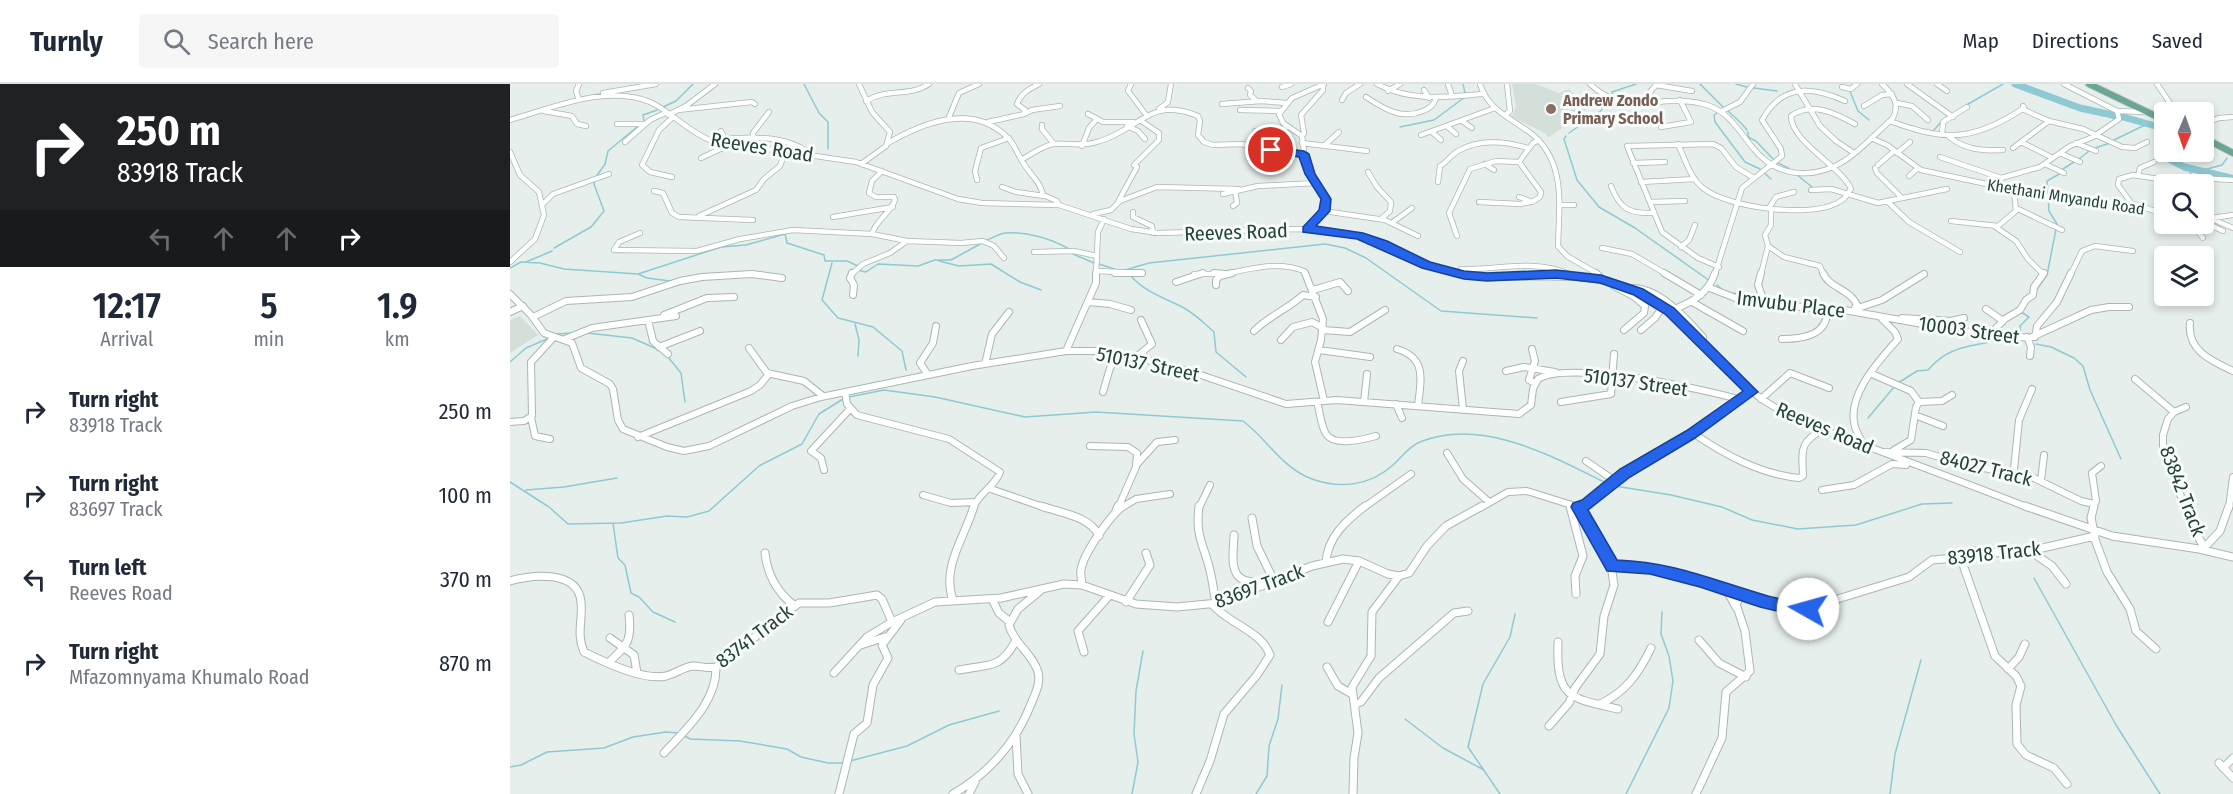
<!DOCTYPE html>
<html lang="en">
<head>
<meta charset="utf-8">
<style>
  :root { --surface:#fff; --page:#f6f6f7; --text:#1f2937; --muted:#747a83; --line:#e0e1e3 }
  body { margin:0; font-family:"Fira Sans Condensed",sans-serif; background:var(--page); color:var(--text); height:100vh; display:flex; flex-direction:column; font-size:22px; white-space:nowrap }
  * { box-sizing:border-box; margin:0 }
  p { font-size:20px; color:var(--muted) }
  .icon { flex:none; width:33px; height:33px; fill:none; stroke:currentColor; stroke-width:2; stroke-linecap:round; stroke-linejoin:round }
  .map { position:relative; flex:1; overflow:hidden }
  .panel { display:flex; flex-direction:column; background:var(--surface); width:510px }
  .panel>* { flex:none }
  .banner { background:#202124; color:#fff; overflow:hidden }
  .needle { width:39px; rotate:182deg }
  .fabs { position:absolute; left:1644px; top:18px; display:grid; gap:12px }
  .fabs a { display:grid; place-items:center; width:60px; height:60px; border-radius:6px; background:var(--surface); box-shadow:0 3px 9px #0003; font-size:30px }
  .pin { position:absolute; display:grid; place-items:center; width:51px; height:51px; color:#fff; margin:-26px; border:3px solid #fff; border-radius:50%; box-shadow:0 2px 6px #0007 }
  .me { position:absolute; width:66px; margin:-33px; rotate:277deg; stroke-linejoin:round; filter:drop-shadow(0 0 4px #0008) }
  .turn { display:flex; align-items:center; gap:21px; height:126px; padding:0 18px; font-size:27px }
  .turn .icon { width:78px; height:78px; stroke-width:2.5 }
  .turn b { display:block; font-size:42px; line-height:51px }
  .lanes { display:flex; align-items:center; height:57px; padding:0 18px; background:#0003; justify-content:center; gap:30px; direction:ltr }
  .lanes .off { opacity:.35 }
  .eta { display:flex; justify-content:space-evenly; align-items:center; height:102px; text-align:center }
  .eta b { font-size:36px; font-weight:600; line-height:42px }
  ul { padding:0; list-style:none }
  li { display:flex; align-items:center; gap:18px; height:84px; padding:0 18px }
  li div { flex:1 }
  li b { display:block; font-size:22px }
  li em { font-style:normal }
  header { display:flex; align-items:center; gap:36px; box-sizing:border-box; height:84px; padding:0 30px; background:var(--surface); border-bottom:2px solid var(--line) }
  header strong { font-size:28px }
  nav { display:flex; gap:33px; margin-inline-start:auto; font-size:21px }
  .search { width:420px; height:54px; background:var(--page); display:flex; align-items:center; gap:15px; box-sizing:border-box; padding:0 21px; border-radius:6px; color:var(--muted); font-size:22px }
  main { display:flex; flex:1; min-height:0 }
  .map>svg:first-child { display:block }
  .built { fill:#d4dfda }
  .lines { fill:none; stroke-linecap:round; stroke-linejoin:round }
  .stream { stroke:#8ec9d4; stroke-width:1.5 }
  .river { stroke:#8ec9d4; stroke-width:7 }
  .minor-far2-casing { stroke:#a8b8b2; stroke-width:6 }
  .minor-far1-casing { stroke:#a8b8b2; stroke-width:8 }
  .minor-casing { stroke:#a8b8b2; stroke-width:9 }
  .major-casing { stroke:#c2cac8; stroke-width:8 }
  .minor-far2 { stroke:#fff; stroke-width:4.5 }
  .minor-far1 { stroke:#fff; stroke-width:6 }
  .minor { stroke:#fff; stroke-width:7 }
  .major { stroke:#6aa596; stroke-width:6 }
  .route { fill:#2563eb; stroke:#184099; stroke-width:1.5 }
  .education-dot { fill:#8d6e63; stroke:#f7fbf9; stroke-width:2 }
  .labels { text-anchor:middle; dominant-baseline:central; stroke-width:6; stroke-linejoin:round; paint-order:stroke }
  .far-education-label { font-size:16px; font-weight:bold; fill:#785e54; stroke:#f7fbf9; text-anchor:start }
  .far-street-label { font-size:16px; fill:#24423a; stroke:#f7fbf9 }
  .street-label { font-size:20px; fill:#24423a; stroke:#f7fbf9 }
</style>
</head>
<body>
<header>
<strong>Turnly</strong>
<div class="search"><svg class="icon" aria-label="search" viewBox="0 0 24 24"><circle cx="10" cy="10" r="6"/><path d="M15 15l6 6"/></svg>Search here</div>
<nav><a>Map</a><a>Directions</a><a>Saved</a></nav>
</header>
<main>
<section class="panel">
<div class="banner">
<div class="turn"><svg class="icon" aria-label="right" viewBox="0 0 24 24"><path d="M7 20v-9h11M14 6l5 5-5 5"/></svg><div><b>250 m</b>83918 Track</div></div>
<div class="lanes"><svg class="icon off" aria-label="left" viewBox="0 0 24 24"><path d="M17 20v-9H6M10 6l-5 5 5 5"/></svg><svg class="icon off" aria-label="ahead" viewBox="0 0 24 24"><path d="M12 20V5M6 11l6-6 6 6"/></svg><svg class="icon off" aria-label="ahead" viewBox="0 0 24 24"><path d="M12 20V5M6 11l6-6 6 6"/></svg><svg class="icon" aria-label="right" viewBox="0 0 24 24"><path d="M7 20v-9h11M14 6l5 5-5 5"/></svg></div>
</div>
<div class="eta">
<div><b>12:17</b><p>Arrival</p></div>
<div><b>5</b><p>min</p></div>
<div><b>1.9</b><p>km</p></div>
</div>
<ul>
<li><svg class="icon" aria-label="right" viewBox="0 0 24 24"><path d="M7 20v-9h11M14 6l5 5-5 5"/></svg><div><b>Turn right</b><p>83918 Track</p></div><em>250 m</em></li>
<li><svg class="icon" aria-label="right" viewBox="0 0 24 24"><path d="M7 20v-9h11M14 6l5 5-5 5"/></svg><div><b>Turn right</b><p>83697 Track</p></div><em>100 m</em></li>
<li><svg class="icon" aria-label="left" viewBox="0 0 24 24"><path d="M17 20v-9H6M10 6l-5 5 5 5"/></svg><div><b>Turn left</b><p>Reeves Road</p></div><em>370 m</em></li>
<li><svg class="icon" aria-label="right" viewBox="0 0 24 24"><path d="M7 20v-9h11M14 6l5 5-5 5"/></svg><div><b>Turn right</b><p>Mfazomnyama Khumalo Road</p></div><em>870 m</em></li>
</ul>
</section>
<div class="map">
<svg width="1723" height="710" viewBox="0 0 1723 710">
  <rect width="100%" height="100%" fill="#e6efeb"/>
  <path class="built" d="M1002,0H1026L1049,9L1059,5L1067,13L1083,20L1044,50L1038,53L1035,49L1002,33L1006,22Z
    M10,232L28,251L0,269V236Z"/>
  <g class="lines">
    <path class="stream" d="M294,0L309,29L318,38V65
      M953,0L955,9
      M1190,0L1213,23
      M1226,0L1237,3
      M1244,4L1267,7
      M1339,5L1348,27L1359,36
      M1103,12L1102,8L1126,0
      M153,23L166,17L183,0
      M1453,23L1493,0
      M1218,27L1231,39
      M1207,29L1204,31L1205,38L1235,78L1250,85L1261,95
      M134,37L133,31L147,26
      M1232,40L1237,46
      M890,43L924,36L955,13
      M1424,46L1431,38
      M1238,48V53L1246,57L1264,76
      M1059,49L1092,26L1091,19L1098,15
      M1056,52L1054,55L1067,96L1089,123L1125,144L1200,197
      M1604,56L1639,39
      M1585,64L1600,59
      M1569,75L1579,67
      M1268,79L1280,85
      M1679,84L1684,100
      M1553,85L1564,78
      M1690,87L1712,81L1717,74
      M1286,90L1302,103
      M86,93L95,80L98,67L128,42
      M477,156C482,154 489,150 495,149C516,147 542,155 559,165
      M44,164L81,143L94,127L84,100L85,96
      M563,170L584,179
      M429,177L449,182L481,180L510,198L531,206
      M16,178L42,167
      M322,179L312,216L328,234L363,243L392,267L396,286
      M589,180L607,186
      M0,184L11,178L30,179L54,185L128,190L137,194L160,197
      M350,184L351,187L356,188L368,180L408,182L425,176H441L472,159
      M615,186L639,179L815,160L835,164L856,174L931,227L1027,234
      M128,190L211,163L236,161L275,150L277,159L314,171L315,177H337L348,182
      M621,192C636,209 655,214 674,224C685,230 694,239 704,248L706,268L736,293
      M1207,201L1213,206
      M1220,209L1248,211
      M1525,212V208L1537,191L1547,140L1539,127L1537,97L1551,89
      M345,240L349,256L348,272
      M77,249L122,254L147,265
      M46,250L63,249
      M1511,251L1510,242L1519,233L1511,228L1515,224
      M1526,260L1541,263L1564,274L1573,282L1580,306L1611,375
      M158,273L171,289L175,318
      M0,278L16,264L37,255
      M1388,299L1407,287L1418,286C1440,260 1461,264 1491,255
      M339,313L374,306L425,313L515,333L586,328L733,337C757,355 772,384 802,395C830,405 860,402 883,381C891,374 899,362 910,358C973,333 1041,372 1096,399
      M1358,334L1384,303
      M0,398L39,423L58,440L111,439L157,432L177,433L199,427L249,382L292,360L309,330L333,315
      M1105,402L1161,411L1212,423L1242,436L1288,445L1346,441L1412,420L1442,419
      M16,406L54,403L107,394
      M103,439L108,474L115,481L121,509L129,513L143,528L165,538
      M1524,494L1606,641L1650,710
      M895,635L933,664L974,686
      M173,651L180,655L230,657L277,665L291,673L318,679H335
      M340,677L397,662L439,641L489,627
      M0,683L11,681L37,668L94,664L123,653L156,648L169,649
      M622,710L628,678L624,650L626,607L633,567
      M746,710L757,692L759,662L768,635L772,601
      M990,710L958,663L973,600L1000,553L1005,530
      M1116,710L1159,624L1163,597L1159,572L1151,550L1152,528
      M1380,710L1385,670L1411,576"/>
    <path class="river" d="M1505,0L1570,24L1607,32
      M1613,33L1649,43L1647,44L1654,47V56
      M1654,67L1651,71L1674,83L1721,94"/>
    <g class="minor-far2-casing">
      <path id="minor-far2" d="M69,0L66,7L69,16
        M349,0L362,28L380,48L376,62L351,80
        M621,0L618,7L637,32
        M867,0C902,18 934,13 972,10
        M938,0L942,12
        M970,0C978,25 998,33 1018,47C1057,75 1049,121 1048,162L1057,172L1088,190
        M1080,0C1117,36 1155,7 1197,21C1219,28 1229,47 1243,64C1255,79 1269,88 1289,89C1331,92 1354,60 1383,34C1390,20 1383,10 1372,0
        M1285,0L1310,42L1326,57L1344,69
        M1397,0L1443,33
        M1427,0L1437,7
        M1554,0L1607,27
        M1647,0L1666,28
        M1146,1L1182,7
        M772,3L781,0
        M1332,3L1341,5L1347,0
        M738,4L741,7L740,11L747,17
        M914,6L919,14
        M878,7L890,0
        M93,9L146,0
        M856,13C874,25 892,36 913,27C920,24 924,21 926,14
        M832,16L836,9L850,0
        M356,17C376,4 400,13 419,0
        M1141,19L1140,8L1147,0
        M1387,19L1402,22L1418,36
        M712,20L751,17L777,19
        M1354,22L1372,11L1382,10
        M649,25L658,18L661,0
        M1512,25L1539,37L1573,45L1612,63L1625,64L1637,58
        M168,26L242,18L245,20
        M730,26L770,27
        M34,27L62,32L67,40L76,42
        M1212,27L1230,18L1243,0
        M1607,27L1637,28
        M514,30L522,26L550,22
        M578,30L593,38H623
        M158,31L176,22L205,0
        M995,31L1000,27L997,0
        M439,33L449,9L469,0
        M162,34L149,46L132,81L140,88L162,93
        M0,36C42,24 96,0 140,18C162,28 178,48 202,57L346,78L448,115L472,119L549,121L621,145L648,149L791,145L837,149L868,158L928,184L952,190
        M952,37L962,44
        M1380,37C1436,58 1464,57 1514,24L1513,22
        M478,38L514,30L515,26L507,20C511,9 519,5 529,0
        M107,40H135
        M1694,40L1709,34L1723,33
        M532,41V45L544,60
        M617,42L628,47L635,55
        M938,43L946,50
        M1151,43L1181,38L1170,16
        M211,47L214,53L219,54C248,54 271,51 297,67L298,71
        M745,47L754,49L779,43
        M922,48L931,56
        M911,51L985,24
        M1432,51L1433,38L1457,23
        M1437,51C1454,66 1472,67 1493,66
        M792,52L794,49L791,31L813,6V1
        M243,53V49L259,28
        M1361,54L1377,61L1411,86L1542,114L1624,120L1654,130
        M115,58L140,36L155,29
        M1511,58L1543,74
        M378,59C414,38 463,19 497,53C505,60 508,72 514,80C521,92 530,97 533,111L547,117L549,121
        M792,59L857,67
        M1566,59L1586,67
        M1168,60C1175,75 1180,94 1193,104C1217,124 1307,136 1332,116C1336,114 1338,108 1341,105C1332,83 1281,58 1281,32C1301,17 1325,29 1345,40
        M572,62L579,44L586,36
        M814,62L829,48
        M1503,64L1539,37
        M0,68L10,91L29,108L34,131L25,155L0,178
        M1387,69L1400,58
        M1550,69L1570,78
        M1430,73L1491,94
        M191,74L219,61
        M511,76C520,71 534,61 544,60C561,59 574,63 590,57C630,45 640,12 688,32L690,37L688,51L694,58L703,61L731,60L779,70H794
        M1123,79L1155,78
        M975,80L984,86
        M1535,80L1554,89
        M1368,81L1384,67
        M1365,84L1367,89L1392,114
        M858,88L867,103L881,118L880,127L871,135
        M1628,91L1630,84L1644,78
        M1399,92L1407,85
        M467,96L465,87L471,64L499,54
        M928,98L930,82C937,78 941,71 948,67C970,54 995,57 1018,64
        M1131,98L1185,95
        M1687,100L1684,96L1688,94L1723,96
        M1101,102C1110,125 1119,130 1144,129
        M492,103L506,108L534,112
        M1490,104L1491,94L1530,83L1560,62L1583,53L1609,35L1607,27
        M1301,106L1321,105L1368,119L1437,105
        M144,107L153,109L162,129L169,133L243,136
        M713,110L748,102L806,99
        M1009,113L1022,118L1030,113L1031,108L1009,78L1023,59L1029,56
        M1377,117L1399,138L1450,168
        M608,118L627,83L624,81L649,56V49L630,36
        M969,118L1010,120L1020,118
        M1140,118L1175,117
        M1622,120L1608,101L1609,95L1623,91L1649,95
        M32,121L43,110L99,90
        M1051,121H1064
        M723,122L727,119L725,106
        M1259,124L1266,113L1284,108
        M1261,124V141L1255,151L1258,162L1274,173L1310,182L1313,190
        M1506,124L1552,146
        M814,127L875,136L908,152
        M623,128V133L642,142L643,149
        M583,130L601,126L610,117L647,103L728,105
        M189,132L246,106L254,95L270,82L275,68
        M323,133L383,123
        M1694,135L1723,131
        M1702,135L1723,144
        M1441,137L1488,142L1506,127L1504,107
        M883,138L902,124
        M1694,138L1713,147
        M1682,140L1693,154
        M1484,142L1506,157L1518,175L1533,190
        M797,146L814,128L817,117L796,83L792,52L773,39L769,30L782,14L814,0
        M362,150C366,136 380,130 385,116L384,113H366L359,109L362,97L372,87
        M947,152L939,129L960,85L986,77L1009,78
        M1171,163L1179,156L1185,141
        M1092,164L1122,170L1156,190
        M104,166L187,167L230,155L283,146L362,150L397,157L451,159L473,157L484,162L494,174
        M104,166L109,158L130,149
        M524,168L564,167L587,172
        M1209,183L1188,174L1152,148L1117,62L1203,60L1211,64L1226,83L1244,94
        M951,185C987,186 1023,175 1057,189
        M587,187L632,189
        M237,190H244
        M342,190L353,180L380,169L397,157
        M586,190L588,148L594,135
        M684,190H715
        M716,190C741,184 769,177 794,187L795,190
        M1205,190L1232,104L1272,72L1271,65L1252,36C1272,0 1301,2 1335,17
        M1251,190L1258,162
        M1561,190L1572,167L1585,162L1623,167"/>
    </g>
    <g class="minor-far1-casing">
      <path id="minor-far1" d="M342,189L340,194L344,201L343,211
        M605,189H632
        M704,189L715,190
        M795,189L813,235L811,256L805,278L814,317
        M945,189C1003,200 1062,182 1119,204C1177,226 1208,287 1258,319C1287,338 1322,349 1354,361C1409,382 1464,402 1519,424
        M1086,189L1091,194
        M1154,189L1191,211
        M1251,189L1248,201L1255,220
        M1313,189C1319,204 1340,205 1347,221L1343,227
        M666,198L693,189
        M706,201V196L710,192L722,189
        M1104,202L1123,212L1135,222L1134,229L1114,246
        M1122,204C1150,204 1176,234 1193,253L1192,258
        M1200,204L1238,219L1334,226L1452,247L1520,254L1581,226L1599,223H1619
        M803,206L830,198L838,207
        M0,210L21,231L34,249L62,259L71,284L100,300L103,305L108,336L113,345L157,363L174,367L199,362L282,322L311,313L462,282L556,267H585L626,273L685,289L776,320L827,316L1009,330L1021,321L1023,305L1028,295C1059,276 1194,305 1231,316
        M578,218L600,220L621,226
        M1182,218L1233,247
        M1345,225L1372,216L1414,190
        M1476,225L1493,237L1480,250
        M1160,227C1180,219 1198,211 1205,189
        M0,228L13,222
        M154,231L197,214L224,213
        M23,233L56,217L122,213L170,197L192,193L242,190L272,194
        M1392,234L1441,237L1454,234
        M138,236L143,257L158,270
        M1493,236L1510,226L1516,216L1523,211L1524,203L1534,189
        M1680,239C1677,267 1702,277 1723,287
        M813,246L840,248L875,226
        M1131,246L1145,234L1153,222
        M744,247C759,232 778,225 793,211L806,213
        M1517,253L1521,263L1520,272
        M1525,253L1527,242L1547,218L1561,189
        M55,255L82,244L166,232
        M1272,255C1294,255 1319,251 1317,224
        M771,256L783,243L802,238L813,244
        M149,263L190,247
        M239,264L257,289L294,297L313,312
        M887,265C917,274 911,296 908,321
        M1022,265L1025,277L1019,296L1025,299
        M809,266L860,273
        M556,267L586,199V189
        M626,273L642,260L631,236
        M953,277L949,287L953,325
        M475,280L482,250L499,228
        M996,287L1014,283L1045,288
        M1362,290L1401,307L1409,318
        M418,291L410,279L423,259L426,242
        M1625,295L1664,328
        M335,308L337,320L347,331L439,355L490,388C485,403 469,408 463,424
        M593,308L600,284L609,270
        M1251,315L1280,289L1319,304
        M807,318C810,328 811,342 816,350C824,363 855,355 866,352
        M854,318L857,290
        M1051,318L1101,310L1104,270
        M886,320L892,334
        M1405,331L1433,342
        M21,333L25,352L40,355
        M0,338L14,337L22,332L21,278L44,253
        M1183,349C1215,371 1250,390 1289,394L1293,392C1292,366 1289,358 1314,345
        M128,353L241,307L250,301L259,290
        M1353,361C1351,355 1347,349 1345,343C1336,311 1369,277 1388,255L1385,248L1371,234
        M580,362L618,363L627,369L626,383L608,424
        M1384,366L1401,356L1406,323L1409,318L1432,317L1442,311
        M1373,368L1416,369L1454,380L1524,394L1571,417L1584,420L1583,424
        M937,369L953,395L979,418
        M1076,377L1105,397
        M628,379L647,358L665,356
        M314,386L311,374L301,367L340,325
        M1500,391L1504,385L1509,336L1522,305
        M1531,397L1534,371
        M478,404L536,424
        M1312,406L1344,401L1382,380L1396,381
        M413,411L441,419L466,418
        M1059,420L1060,424
        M1584,420L1586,417L1582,389L1591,382
        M611,424L626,415L660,410
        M689,424L700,401
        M853,424L901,390
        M970,424L998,408L1017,407L1068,423L1074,422L1115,389L1181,350L1241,308
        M1675,424L1667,401L1666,388L1653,364V351L1658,335L1664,328L1676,323
        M1719,424L1723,393"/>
    </g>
    <g class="minor-casing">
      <path id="minor" d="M531,422C551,429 580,432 589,452
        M689,422C685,456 695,461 701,491C703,500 704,510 706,519
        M1060,422L1073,472L1065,492L1066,510
        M1065,422H1074
        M1515,422L1602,452L1689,465L1723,473
        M1675,422L1682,443L1696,466
        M1068,423L1103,482L1139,484L1195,497L1250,516L1295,525L1399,493L1422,476L1446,474L1463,467L1506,470L1585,452L1581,434L1584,422
        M606,427L608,422
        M742,434L747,462L764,497
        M724,451C724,464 718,490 734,496C740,498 746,498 752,502
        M1584,453L1597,488L1620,525L1626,547L1646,565
        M1695,463L1710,447L1719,422
        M1520,467L1542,482L1556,500
        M255,469C257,489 267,509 284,521
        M1450,472L1485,572L1506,592L1511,602L1506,621L1507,660L1516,671L1544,684L1557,700
        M816,479C817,453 836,437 855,422
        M0,497C21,491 68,485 71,518C73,536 66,550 74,568C94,578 133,597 156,592C164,590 174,583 183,582C191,582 197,585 206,583L289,519H319L367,511L372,515L382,538L425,518L491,514L554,500L572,501L626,520L667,523L708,519L802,482L833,475L849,477L878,490L889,492L899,489L917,462L936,442L972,422
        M572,501C572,497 570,491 571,486C573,470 600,432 613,422
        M1216,505L1226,523
        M482,515L489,529L500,538
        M443,516C431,483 455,453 464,422
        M616,518L640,481L636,469
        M818,538L849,477
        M100,554L124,571L127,589
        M1189,556L1209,579L1236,593
        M1048,558C1046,614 1059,614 1108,625
        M351,561L375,553
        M574,568L568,547L599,512
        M98,579C117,562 122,557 119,531
        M817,583L828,602L842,610
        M1498,585L1509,573L1515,560
        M449,586C477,580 490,586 505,558
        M324,589L357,553L382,538
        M845,620L851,618L869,594L944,529L958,527
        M1090,620C1116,608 1129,589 1141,564
        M1039,642L1059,619L1065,604L1090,570L1094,532L1104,501L1101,481
        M506,651L508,690L518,710
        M154,669C176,645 207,618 206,583
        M1709,679L1723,694
        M1713,684L1723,674
        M329,710L344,650L357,639L363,601L378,574L372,561L391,536
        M443,710C479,689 506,658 521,620C525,610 531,599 528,588C523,570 504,560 499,541L508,525L530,507
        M459,710L465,698
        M686,710L700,677L714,630L747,591L760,571C751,546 718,540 702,520
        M843,710L844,674L848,649L842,603L861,572L862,528L889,492
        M1186,710L1212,654L1216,608L1240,587L1235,547L1226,520L1232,511"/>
    </g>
    <g class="major-casing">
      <path id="major" d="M1579,0L1654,36
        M1694,54L1723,69"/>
    </g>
    <use href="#minor-far2" class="minor-far2"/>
    <use href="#minor-far1" class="minor-far1"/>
    <use href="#minor" class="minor"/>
    <use href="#major" class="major"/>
  </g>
  <path class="route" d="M761,63L794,67L799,70L805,90L821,115L820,127L806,142L853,149L877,157L920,178L954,187L977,189L1046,186L1091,191L1133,205L1164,224L1248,308L1185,354L1120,393L1078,426L1107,476C1161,478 1198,494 1248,509C1260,513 1273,516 1285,517C1292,518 1297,517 1304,520L1306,525L1304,529L1284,531L1250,523L1190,503L1140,490L1097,487L1061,423L1063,419L1072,416L1110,385L1176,347L1233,307L1155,230L1124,211L1090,199L1046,194L977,197L954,195L912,184L847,155L793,148V143L809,126L811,115L795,90L789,73L758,68L756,66Z"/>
  <circle class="education-dot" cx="1041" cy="25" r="6"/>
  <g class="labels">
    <g class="far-education-label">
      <text x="1053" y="16">Andrew Zondo<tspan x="1053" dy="18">Primary School</tspan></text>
    </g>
    <g class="far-street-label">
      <text transform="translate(1556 113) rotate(9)">Khethani Mnyandu Road</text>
    </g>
    <g class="street-label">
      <text transform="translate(252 63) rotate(9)">Reeves Road</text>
      <text transform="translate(726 148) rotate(-2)">Reeves Road</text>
      <text transform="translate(1281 220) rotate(7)">Imvubu Place</text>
      <text transform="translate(1459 246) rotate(8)">10003 Street</text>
      <text transform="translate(638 280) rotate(12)">510137 Street</text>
      <text transform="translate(1126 298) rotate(8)">510137 Street</text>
      <text transform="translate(1315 344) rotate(23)">Reeves Road</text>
      <text transform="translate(1476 384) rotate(14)">84027 Track</text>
      <text transform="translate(1673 407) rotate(69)">83842 Track</text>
      <text transform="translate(1484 469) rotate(-6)">83918 Track</text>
      <text transform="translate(749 502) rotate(-20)">83697 Track</text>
      <text transform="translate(244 552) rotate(-37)">83741 Track</text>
    </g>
  </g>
</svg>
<div class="fabs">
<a><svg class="needle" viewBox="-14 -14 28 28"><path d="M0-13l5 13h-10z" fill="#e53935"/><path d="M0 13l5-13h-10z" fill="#747a83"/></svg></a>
<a><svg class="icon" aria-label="search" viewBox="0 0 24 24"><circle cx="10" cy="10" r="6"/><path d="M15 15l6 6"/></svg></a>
<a><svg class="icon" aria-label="layers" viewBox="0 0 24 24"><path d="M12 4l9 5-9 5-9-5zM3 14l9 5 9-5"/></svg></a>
</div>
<div class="pin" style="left:761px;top:66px;background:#d93025"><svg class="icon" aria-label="arrive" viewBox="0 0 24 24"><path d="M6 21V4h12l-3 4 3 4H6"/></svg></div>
<svg class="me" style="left:1298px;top:525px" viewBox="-20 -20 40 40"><circle r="19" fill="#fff"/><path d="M0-13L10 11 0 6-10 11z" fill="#2563eb"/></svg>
</div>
</main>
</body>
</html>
